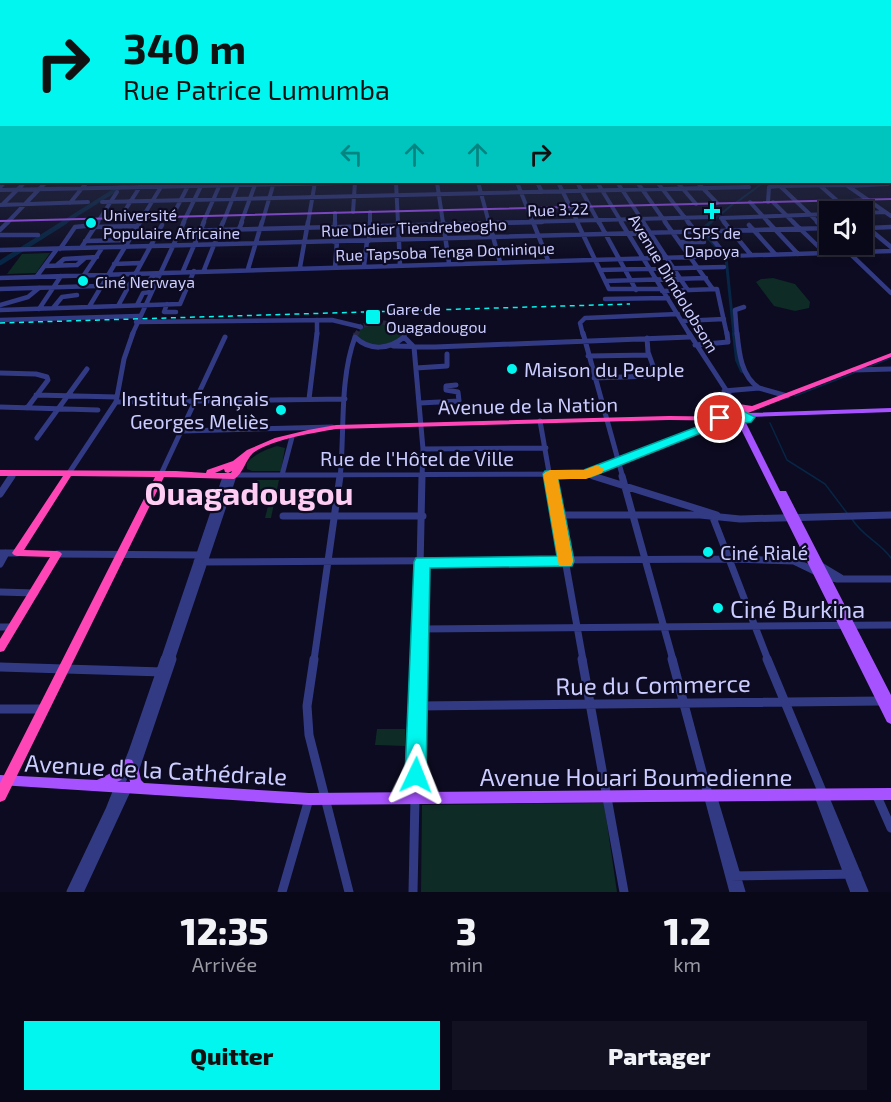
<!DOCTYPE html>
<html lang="fr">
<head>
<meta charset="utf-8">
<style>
  :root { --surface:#090819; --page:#121122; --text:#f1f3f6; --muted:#999aa2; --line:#292938; --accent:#00f6ee }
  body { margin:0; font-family:"Exo 2",sans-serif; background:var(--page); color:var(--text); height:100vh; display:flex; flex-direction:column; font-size:22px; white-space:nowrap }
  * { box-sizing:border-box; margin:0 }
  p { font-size:20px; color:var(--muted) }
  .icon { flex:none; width:33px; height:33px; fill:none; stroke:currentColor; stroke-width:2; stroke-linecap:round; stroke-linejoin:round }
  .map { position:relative; height:892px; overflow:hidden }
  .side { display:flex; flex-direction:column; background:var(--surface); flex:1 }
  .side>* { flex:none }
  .guide { position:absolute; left:0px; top:0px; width:891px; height:183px; box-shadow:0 3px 9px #0003,0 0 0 2px var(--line); background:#00f6ee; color:#111; overflow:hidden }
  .tools { position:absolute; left:819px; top:201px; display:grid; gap:12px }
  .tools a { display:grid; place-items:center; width:54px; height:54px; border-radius:0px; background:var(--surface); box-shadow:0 3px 9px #0003,0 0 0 2px var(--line); font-size:30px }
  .pin { position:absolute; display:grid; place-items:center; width:51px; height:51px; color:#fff; margin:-26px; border:3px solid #fff; border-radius:50%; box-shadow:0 2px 6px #0007 }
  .me { position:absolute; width:66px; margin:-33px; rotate:2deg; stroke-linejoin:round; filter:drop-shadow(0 0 4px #0008) }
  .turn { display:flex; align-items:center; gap:21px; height:126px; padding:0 24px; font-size:27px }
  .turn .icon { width:78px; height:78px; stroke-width:2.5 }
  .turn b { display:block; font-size:42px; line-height:51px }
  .lanes { display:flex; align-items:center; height:57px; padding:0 24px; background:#0003; justify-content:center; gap:30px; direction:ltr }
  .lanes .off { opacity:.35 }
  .eta { display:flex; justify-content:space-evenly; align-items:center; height:102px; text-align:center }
  .eta b { font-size:36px; font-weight:800; line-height:42px }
  .cta { display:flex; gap:12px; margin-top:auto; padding:12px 24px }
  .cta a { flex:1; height:69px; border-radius:0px; background:var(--accent); color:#111; font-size:24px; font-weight:800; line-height:69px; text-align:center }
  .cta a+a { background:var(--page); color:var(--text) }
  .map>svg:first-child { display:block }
  .green { fill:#0e2b26 }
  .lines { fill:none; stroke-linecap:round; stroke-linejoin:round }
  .stream { stroke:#072544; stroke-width:1.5 }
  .canal-far2 { stroke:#072544; stroke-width:2 }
  .canal-far1 { stroke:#072544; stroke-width:3 }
  .canal { stroke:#072544; stroke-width:4 }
  .river-far1 { stroke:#072544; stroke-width:4 }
  .river { stroke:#072544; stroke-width:5 }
  .minor-tunnel-far1 { stroke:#292842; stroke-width:4.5; stroke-dasharray:4.5 2; stroke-linecap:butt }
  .minor-tunnel { stroke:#292842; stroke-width:5; stroke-dasharray:5 3; stroke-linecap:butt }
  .minor-far4 { stroke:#323a84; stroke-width:4 }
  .minor-far3 { stroke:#323a84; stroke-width:4.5 }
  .minor-far2 { stroke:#323a84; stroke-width:5 }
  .minor-far1 { stroke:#323a84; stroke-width:7 }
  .minor { stroke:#323a84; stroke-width:9 }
  .major { fill:#a752ff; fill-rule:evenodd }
  .highway { fill:#ff46b7; fill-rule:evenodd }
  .rail { stroke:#00f6ee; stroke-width:1.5; stroke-dasharray:5 4.5; stroke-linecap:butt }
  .route { fill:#00f6ee; stroke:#00a09b; stroke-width:1.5 }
  .slow { fill:#f59e0b }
  .poi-dot { fill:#00f6ee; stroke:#0c0b21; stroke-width:2 }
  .labels { text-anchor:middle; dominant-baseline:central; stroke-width:4.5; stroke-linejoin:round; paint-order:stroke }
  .far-street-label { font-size:16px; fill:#cbccff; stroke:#0c0b21 }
  .far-poi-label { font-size:16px; fill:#cbccff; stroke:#0c0b21; text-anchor:start }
  .poi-label { font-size:20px; fill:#cbccff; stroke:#0c0b21; text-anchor:start }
  .street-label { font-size:20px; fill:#cbccff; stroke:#0c0b21 }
  .near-poi-label { font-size:24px; fill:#cbccff; stroke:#0c0b21; text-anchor:start }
  .near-street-label { font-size:24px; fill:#cbccff; stroke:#0c0b21 }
  .town-label { font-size:32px; font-weight:bold; fill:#ffcdf3; stroke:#0c0b21 }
</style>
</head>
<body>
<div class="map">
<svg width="891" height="892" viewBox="0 0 891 892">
  <rect width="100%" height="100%" fill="#0c0b21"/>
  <path class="green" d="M50,253L36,273L7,274L22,254Z
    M773,278L795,284L810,302L809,308L795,311L774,306L756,282L761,279Z
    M381,323L399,328L403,333L400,340C386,344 367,351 357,337C359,325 371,324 381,323Z
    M277,446L285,448L281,471H252L247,469V463C256,453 265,450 277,446Z
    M257,480H279L271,518H265L268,506L257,483Z
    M377,729H405V746L375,745Z
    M604,803L617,892H421L422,805Z"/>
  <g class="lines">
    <path class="stream" d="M869,367L891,358
      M795,396L854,373
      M770,423L787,460L825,484L847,513
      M852,519C862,536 880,542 891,558"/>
    <path class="canal-far2" d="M737,202L764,182
      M710,223L733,204"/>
    <path class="canal-far1" d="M711,222L701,230L726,258L734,335"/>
    <path class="canal" d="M734,333L737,360L742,371"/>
    <path class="river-far1" d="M63,223L128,182"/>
    <path class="river" d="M0,263L65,222"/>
    <path class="minor-tunnel-far1" d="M356,335L361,326L381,322L401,327L405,335"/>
    <path class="minor-tunnel" d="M355,337L356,333
      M404,337L405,333"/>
    <path class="minor-far4" d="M0,149L2,147
      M0,166L2,164
      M396,182L398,223
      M437,182L443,223
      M478,182L489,223
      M517,182L533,223
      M537,182L542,192
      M558,182L578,223
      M577,182L599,223
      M597,182L622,223
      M617,182L644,223
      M637,182L666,223
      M657,182L689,223
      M677,182L696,204
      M697,182L717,203
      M816,182L850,212
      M845,184L891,216
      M849,186L888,184
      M0,187L5,182
      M0,190L392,182
      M102,202L749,187
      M750,202L769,223
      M768,202L769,187L780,186
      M773,202L794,223
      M70,203L87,182
      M3,204L25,182
      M0,205L88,202
      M353,212L355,182
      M862,213L885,212
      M172,217L190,182
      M120,218L143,182
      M721,218L830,214
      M721,218L725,223
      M7,223L46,182
      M97,223L117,192
      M139,223L164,182
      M183,223L203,182
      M203,223L221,182
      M223,223L239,182
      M241,223L256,182
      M262,223L274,182
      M308,223L315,182
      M335,223V213
      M370,223V212
      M486,223L711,217
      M819,223L780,186L846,185"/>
    <path class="minor-far3" d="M398,222L400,265
      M443,222L449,263
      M489,222L500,262
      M533,222L548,260
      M577,222L609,289H662
      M599,222L636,290
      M621,222L690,335
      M643,222L687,289
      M665,222L712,288
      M688,222L696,232
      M724,222L751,255
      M768,222L798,254
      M793,222L825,253
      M817,222L830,234
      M862,223L891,247
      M749,225L775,254
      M94,227L137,226
      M339,227L542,222
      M868,228L891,227
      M239,229L242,222
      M0,230L8,222
      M180,231L334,227
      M134,232L158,231
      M707,232L726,256
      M0,235H38
      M85,241L129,240
      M369,241L370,222
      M334,242L335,222
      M681,242H704
      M862,242L873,252
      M840,244L891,293
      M81,248L98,222
      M60,249L75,227L95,225
      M0,250L830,228
      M114,264L140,263
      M57,265L64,259L97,257
      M45,266L77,265L85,258
      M364,266L367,241
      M300,267L308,222
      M335,267L337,241
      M248,269L262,222
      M204,270L223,222
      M600,270L724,267
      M183,271L204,222
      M84,275L102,248
      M37,276L57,249
      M0,278L891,251
      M606,281L706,278
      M0,289L128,285
      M152,289L145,287L151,278L158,277
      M662,291L717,289L727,335
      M605,299L668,298
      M167,304L164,312H176
      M0,305L28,297L39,288
      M137,305L143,293L150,292
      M118,306L162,225
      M89,307L140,222
      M53,308L62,297L77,295
      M39,309L61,276
      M0,310L180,304L194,271
      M0,320L139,316
      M682,321L724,319
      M136,322L332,320L361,327
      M132,335L184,222
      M317,335V320
      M583,335L580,323L585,318L678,314
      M737,335L735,310L744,307"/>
    <path class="minor-far2" d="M583,333L623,478
      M689,333L741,413
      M737,333C739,353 741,376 759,388
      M695,345L728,342L727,333
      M393,346L435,347L690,337
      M414,347L423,449L422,478
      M588,356L649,355
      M416,368L447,366V354
      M854,370L891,369
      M0,373L36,374L47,377L48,380L27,408
      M594,378L653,376L656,374L648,352L647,338
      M724,391L759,388L787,396
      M36,395L117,397
      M309,399L317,333
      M116,402L345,399
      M420,403L459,401L458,392L446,390V386L456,385
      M0,407L98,410
      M540,421L550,478
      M182,431L332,427
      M37,438L87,369
      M423,449L546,448
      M69,473L116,402L124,359L133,333
      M161,474L225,337
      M587,474L702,428L734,420
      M235,475L586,474L598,478
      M282,475L292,437
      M340,478C345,431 339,381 355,337C369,351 389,350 404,337L414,347"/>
    <path class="minor-far1" d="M550,476L583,660
      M593,476L717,515
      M622,476L673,660
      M0,494L12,476
      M558,515H700L740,519L891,515
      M712,515L768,660
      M283,516H423
      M0,553H17
      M57,554L202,555
      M197,562L730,559L794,561L825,576L837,579H891
      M0,564L6,553
      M821,566L841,578
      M0,592L35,593
      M0,627H13
      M420,629L891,625
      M164,660L226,477
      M171,660L233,476
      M314,660L340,476
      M418,660L422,476"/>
    <path class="minor" d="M314,659L307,706L309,735L349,892
      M582,659L624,892
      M672,659L734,892
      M767,659L864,892
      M0,667L163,672
      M418,706L882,701
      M0,709H43
      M133,774L172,659
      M818,793L855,892
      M876,794L891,828
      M712,795L741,892
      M730,876L857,874
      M71,892L110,810L133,752L165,659
      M79,892L128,786
      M282,892L309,799
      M413,892L418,659"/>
    <path class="major" d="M891,198V200L0,222V220Z
      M891,408V412L747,417L743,415L747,413Z
      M737,417H740L744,419L780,491H786L787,493L891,695V724L887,722L736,419Z
      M128,759L132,760L134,764L133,766L138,767L141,780L144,783L309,793L891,788V800L309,805L0,785V775L97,780L113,772L124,760ZM128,772L130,782H117L121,780Z"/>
    <path class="highway" d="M891,353V357L748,413L752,416L751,421H748L669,420L336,429C313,433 273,439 253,453C246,459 243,474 234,479L164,477L5,800L0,802V783L155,477L71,476L24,550L57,551L60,552L62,554L4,651L0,652V639L50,557L17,556L14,555L12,553L63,476H0V470L176,471L206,473L207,470L233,461L247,450L275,438L308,430L336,425L669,416L743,417L736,413L744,409L732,407L731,405L732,403L752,406ZM224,469L225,472L228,473L232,471L231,473H215Z"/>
    <path class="rail" d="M0,323L630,304"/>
  </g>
  <linearGradient id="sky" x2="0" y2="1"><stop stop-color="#070612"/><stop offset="0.52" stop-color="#2e344e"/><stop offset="1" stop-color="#2e344e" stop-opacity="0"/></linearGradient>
  <rect width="891" height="260" fill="url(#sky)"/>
  <path class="route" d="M739,409L755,417L751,422L723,426L706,431L591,477L558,479L574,561L572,566L430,568L426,775L423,782L416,785L408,782L405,775L414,562L416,558L557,556L543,474L545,471L584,470L715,420L716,415Z"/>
  <path class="slow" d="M597,465L604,469L602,473L586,479H558L573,561L571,566H559L543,474L550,470H584Z"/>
  <g class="poi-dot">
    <path d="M709 202h6v6h6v6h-6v6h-6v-6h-6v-6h6z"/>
    <circle cx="91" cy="223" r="6"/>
    <circle cx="83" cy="281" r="6"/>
    <rect x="365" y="309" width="16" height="16" rx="3"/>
    <circle cx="512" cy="369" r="6"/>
    <circle cx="281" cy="410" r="6"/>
    <circle cx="708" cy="552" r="6"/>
    <circle cx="718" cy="608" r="6"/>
  </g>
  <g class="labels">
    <g class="far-street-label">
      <text transform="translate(558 209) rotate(-2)">Rue 3.22</text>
      <text transform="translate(414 227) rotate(-2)">Rue Didier Tiendrebeogho</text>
      <text transform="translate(445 251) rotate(-2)">Rue Tapsoba Tenga Dominique</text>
      <text transform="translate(674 283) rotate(59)">Avenue Dimdolobsom</text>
    </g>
    <g class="far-poi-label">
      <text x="103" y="214">Université<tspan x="103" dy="18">Populaire Africaine</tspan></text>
      <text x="712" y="232" text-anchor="middle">CSPS de<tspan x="712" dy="18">Dapoya</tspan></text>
      <text x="95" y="281">Ciné Nerwaya</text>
      <text x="386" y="308">Gare de<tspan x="386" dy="18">Ouagadougou</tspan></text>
    </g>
    <g class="poi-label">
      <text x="524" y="369">Maison du Peuple</text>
      <text x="269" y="398" text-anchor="end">Institut Français<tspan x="269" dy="23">Georges Meliès</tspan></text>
      <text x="720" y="552">Ciné Rialé</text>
    </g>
    <g class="street-label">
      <text transform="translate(528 405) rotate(-1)">Avenue de la Nation</text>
      <text x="417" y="458">Rue de l'Hôtel de Ville</text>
    </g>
    <g class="near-poi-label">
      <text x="730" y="608">Ciné Burkina</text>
    </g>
    <g class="near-street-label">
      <text transform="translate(653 684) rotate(-1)">Rue du Commerce</text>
      <text transform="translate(156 769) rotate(3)">Avenue de la Cathédrale</text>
      <text x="636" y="776">Avenue Houari Boumedienne</text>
    </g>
    <g class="town-label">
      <text x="249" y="492">Ouagadougou</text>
    </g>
  </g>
</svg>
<div class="tools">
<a><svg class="icon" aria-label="sound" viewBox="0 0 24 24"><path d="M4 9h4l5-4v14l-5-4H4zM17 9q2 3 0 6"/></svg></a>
</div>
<div class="pin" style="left:720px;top:418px;background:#d93025"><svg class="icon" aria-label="arrive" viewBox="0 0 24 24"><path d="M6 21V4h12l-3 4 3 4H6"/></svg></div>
<svg class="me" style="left:416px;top:775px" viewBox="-20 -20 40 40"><path d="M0-17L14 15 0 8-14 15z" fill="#00f6ee" stroke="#fff" stroke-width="4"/></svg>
<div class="guide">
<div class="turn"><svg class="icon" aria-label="right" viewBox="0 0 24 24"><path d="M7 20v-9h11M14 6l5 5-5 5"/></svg><div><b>340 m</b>Rue Patrice Lumumba</div></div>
<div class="lanes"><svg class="icon off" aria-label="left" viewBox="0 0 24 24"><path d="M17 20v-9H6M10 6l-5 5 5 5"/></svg><svg class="icon off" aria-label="ahead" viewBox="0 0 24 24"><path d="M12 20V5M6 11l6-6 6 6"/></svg><svg class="icon off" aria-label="ahead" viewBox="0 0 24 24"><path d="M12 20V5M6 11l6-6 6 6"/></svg><svg class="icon" aria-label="right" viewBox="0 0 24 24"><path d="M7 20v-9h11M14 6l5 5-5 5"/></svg></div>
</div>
</div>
<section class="side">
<div class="eta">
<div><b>12:35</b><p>Arrivée</p></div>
<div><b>3</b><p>min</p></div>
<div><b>1.2</b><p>km</p></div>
</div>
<div class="cta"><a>Quitter</a><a>Partager</a></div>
</section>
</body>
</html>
